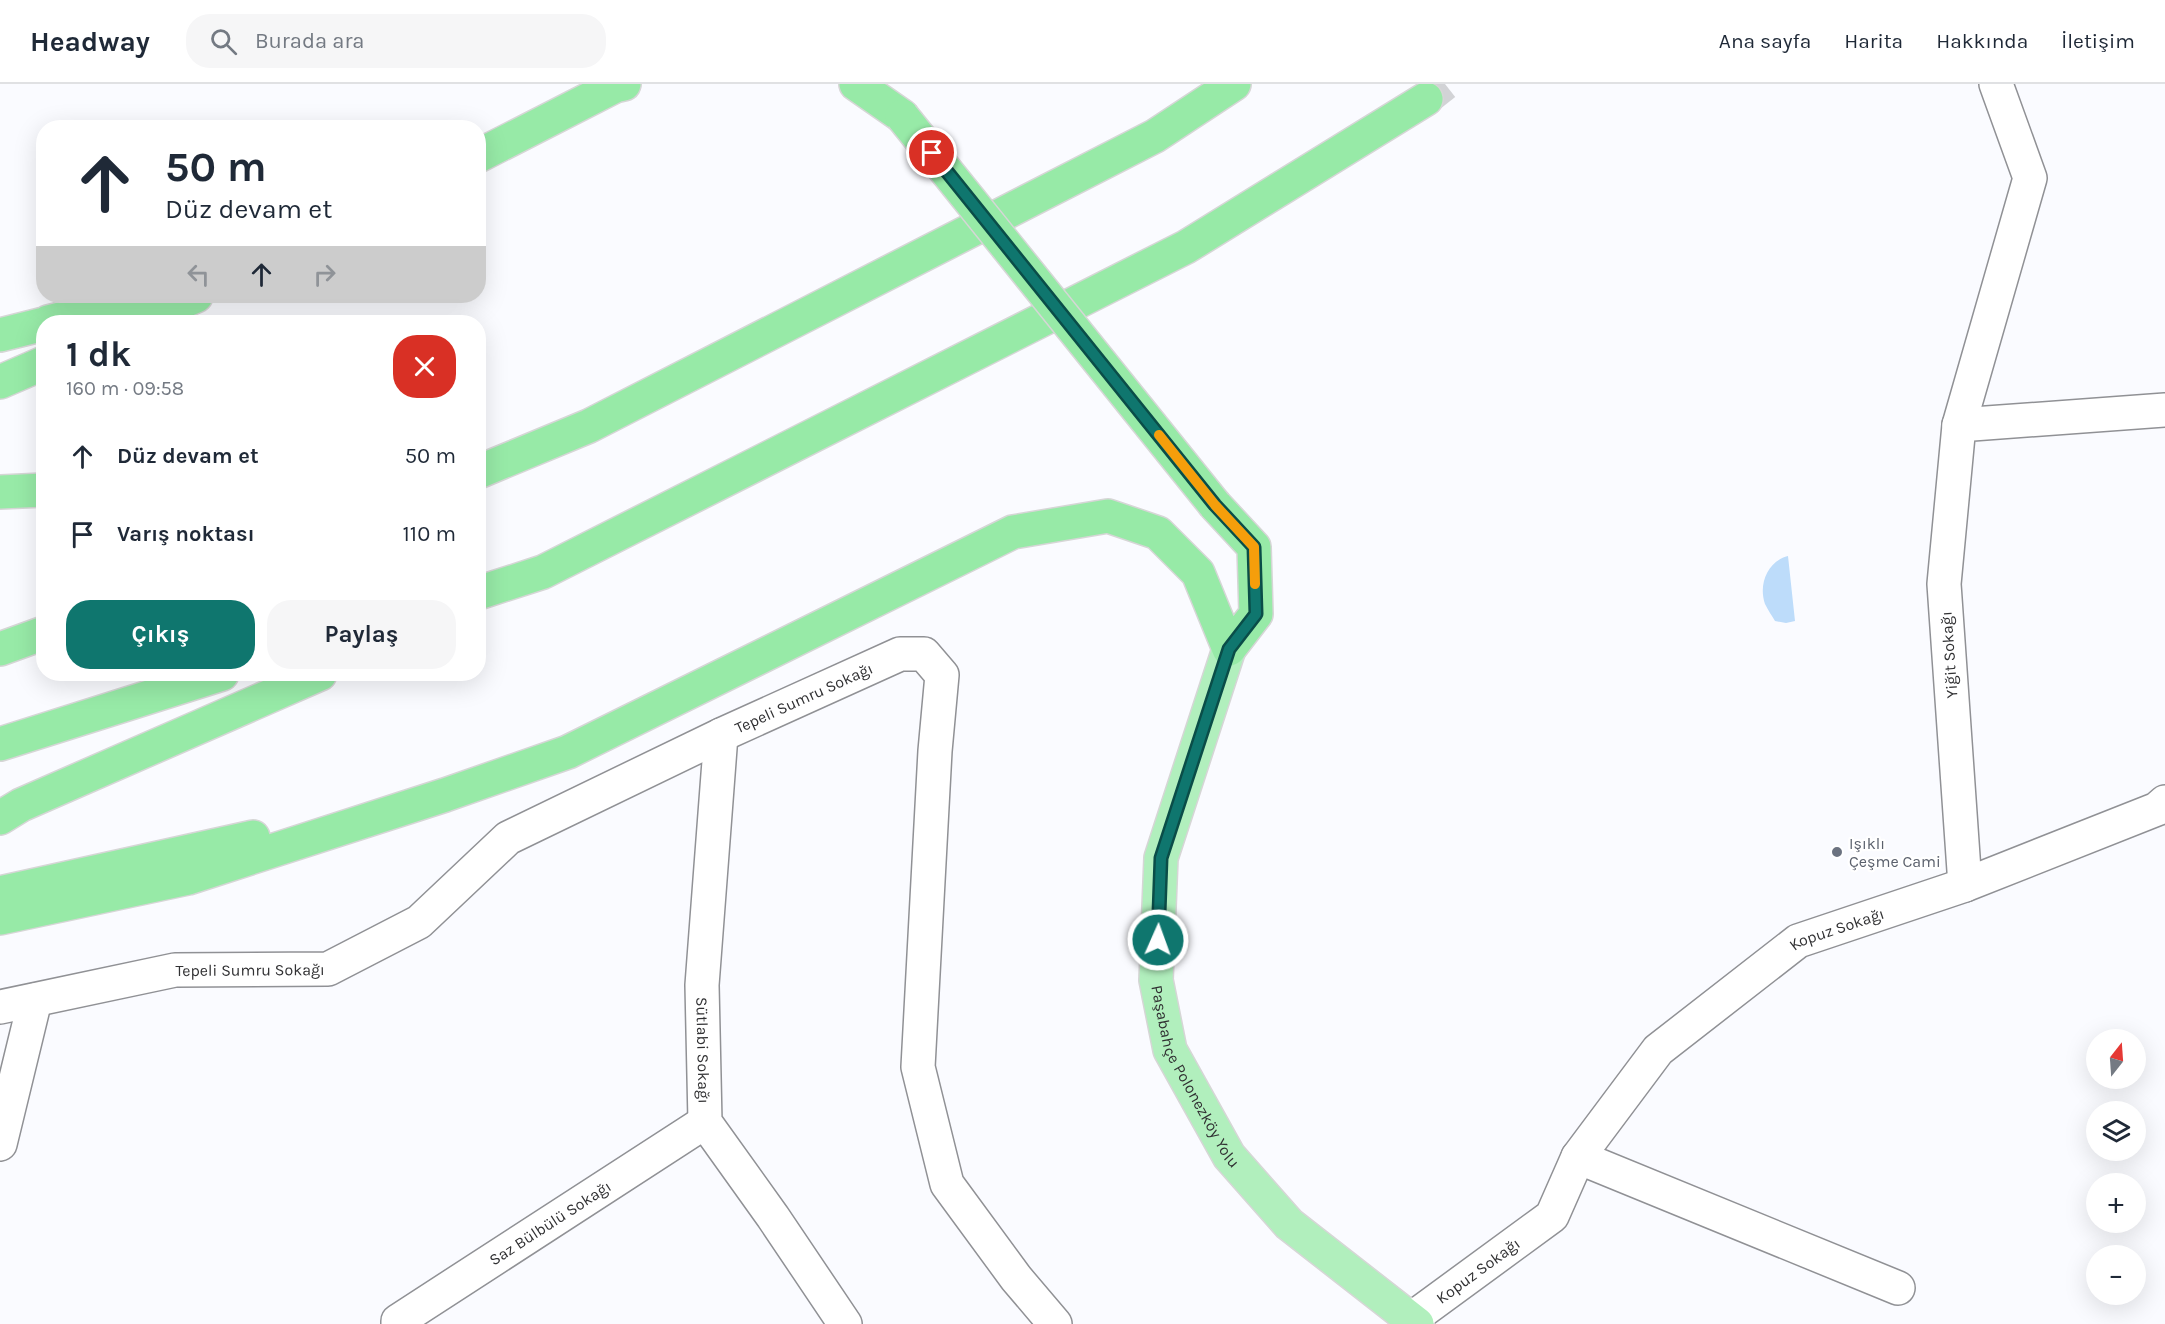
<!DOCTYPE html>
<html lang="tr">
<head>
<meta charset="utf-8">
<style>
  :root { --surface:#fff; --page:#f6f6f7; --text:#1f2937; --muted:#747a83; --line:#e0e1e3; --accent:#0f766e }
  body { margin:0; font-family:Karla,sans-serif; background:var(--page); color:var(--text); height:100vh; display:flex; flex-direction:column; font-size:22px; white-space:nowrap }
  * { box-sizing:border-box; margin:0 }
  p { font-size:20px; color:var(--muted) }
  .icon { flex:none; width:33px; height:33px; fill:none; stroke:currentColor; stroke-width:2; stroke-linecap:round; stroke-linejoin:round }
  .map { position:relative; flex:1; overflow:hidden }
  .sheet { position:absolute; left:36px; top:231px; width:450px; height:366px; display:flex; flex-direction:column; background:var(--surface); border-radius:24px; box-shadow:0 6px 24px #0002 }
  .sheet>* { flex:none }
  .guide { position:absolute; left:36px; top:36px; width:450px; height:183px; border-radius:24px; box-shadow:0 6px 24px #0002; background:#fff; color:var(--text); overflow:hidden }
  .needle { width:39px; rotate:17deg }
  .controls { position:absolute; left:2086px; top:945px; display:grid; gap:12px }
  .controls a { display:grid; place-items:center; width:60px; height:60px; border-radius:50%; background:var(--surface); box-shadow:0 6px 24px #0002; font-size:30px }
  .pin { position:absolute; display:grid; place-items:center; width:51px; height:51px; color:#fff; margin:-26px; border:3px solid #fff; border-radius:50%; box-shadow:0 2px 6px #0007 }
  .me { position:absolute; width:66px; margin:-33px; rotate:2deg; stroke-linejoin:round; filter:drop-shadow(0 0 4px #0008) }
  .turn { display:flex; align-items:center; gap:21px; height:126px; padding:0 30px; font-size:27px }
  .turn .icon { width:78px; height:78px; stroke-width:2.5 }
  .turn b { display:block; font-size:42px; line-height:51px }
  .lanes { display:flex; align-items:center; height:57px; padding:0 30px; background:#0003; justify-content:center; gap:30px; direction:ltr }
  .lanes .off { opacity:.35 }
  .round { display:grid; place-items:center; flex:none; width:63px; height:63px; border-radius:24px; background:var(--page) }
  .overview { display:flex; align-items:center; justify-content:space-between; height:102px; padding:0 30px }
  h1 { font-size:36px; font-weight:700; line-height:45px }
  .cta { display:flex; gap:12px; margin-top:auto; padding:12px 30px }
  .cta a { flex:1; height:69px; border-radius:24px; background:var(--accent); color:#fff; font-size:24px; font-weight:700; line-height:69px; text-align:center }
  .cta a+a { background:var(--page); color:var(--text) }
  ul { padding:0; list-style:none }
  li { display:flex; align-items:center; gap:18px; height:78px; padding:0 30px }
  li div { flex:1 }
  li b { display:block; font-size:22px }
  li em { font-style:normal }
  header { display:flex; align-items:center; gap:36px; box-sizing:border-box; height:84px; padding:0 30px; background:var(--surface); border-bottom:2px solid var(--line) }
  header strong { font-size:28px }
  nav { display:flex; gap:33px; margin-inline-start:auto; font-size:21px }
  .search { width:420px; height:54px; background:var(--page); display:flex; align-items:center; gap:15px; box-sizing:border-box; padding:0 21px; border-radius:24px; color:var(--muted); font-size:22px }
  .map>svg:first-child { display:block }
  .water { fill:#bddcfa }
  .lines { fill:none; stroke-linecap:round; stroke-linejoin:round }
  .trunk-tunnel { stroke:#d2d3d6; stroke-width:33; stroke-dasharray:33 16; stroke-linecap:butt }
  .minor-casing { stroke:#909195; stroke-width:36 }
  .primary-casing { stroke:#d6d6d6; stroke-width:36 }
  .trunk-casing { stroke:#d6d6d6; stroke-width:36 }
  .minor { stroke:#fff; stroke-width:33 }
  .primary { stroke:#b1efbd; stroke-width:33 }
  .trunk { stroke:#97eaa7; stroke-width:33 }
  .trunk-bridge-casing { stroke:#d6d6d6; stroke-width:36; stroke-linecap:butt }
  .trunk-bridge { stroke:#97eaa7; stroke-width:33 }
  .route-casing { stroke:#0a4d48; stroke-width:15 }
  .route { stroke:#0f766e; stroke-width:10 }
  .slow { stroke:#f59e0b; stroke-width:10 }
  .worship-dot { fill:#6b7280; stroke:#fff; stroke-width:2 }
  .labels { text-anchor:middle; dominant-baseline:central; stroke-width:4.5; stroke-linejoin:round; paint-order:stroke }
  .street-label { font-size:16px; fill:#313133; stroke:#fff }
  .worship-label { font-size:16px; fill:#5b616d; stroke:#fff; text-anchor:start }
</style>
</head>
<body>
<header>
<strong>Headway</strong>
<div class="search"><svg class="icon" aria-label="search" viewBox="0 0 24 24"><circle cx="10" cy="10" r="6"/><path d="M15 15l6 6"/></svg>Burada ara</div>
<nav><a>Ana sayfa</a><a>Harita</a><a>Hakkında</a><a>İletişim</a></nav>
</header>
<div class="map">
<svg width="2165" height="1240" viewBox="0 0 2165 1240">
  <rect width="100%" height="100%" fill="#fafbff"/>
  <path class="water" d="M1788,472L1795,537L1786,539L1775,537C1772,532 1768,526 1765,520C1758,500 1768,477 1788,472Z"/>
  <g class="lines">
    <path class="trunk-tunnel" d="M1426,15L1445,0"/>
    <g class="minor-casing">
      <g id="minor">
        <path d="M1959,341L2030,94L1996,0"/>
        <path id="s1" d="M721,651L702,901L705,1038L773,1133L845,1240"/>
        <path d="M1965,801L1944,500L1959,341L2165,326"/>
        <path id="s2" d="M0,923L175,886L328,885L419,838L508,754L721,651L900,570H924L942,591L935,667L918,983L947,1100L1016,1194L1055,1240"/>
        <path d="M0,1060L35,916"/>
        <path d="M1578,1073L1898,1204"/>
        <path id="s3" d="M1410,1236L1552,1132L1578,1073L1658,966L1798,857L1965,801L2157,725L2165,718"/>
        <path id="s4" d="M398,1240V1237L705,1038"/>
      </g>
    </g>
    <g class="primary-casing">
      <g id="primary">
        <path id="s5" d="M1229,565L1161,774L1156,896L1170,966L1229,1072L1289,1140L1417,1240"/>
      </g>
    </g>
    <g class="trunk-casing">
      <path id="trunk" d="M856,0L902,32
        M478,72L615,2L624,0
        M48,238L152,212
        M135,238L196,212
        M0,251L44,240
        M0,298L44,279
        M478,388L589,342L1155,52L1234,0
        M0,408L44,406
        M1215,421L1254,463L1256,530L1229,565
        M478,509L543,488L1186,163L1426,15
        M0,565L44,549
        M0,660L222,590
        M0,734L21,721L320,590
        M0,809L253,753
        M0,834L188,794L445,711L568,668L1013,448L1108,432L1158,449L1198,489L1229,565"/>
    </g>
    <use href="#minor" class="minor"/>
    <use href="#primary" class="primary"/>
    <use href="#trunk" class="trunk"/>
    <g class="trunk-bridge-casing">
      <path id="trunk-bridge" d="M902,32L1215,421"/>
    </g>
    <use href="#trunk-bridge" class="trunk-bridge"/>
  </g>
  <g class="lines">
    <g class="route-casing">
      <path id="route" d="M932,69L1215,421L1254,463L1256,530L1229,565L1161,774L1158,856"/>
    </g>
    <use href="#route" class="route"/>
    <path class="slow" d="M1159,351L1215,421L1254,463L1255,500"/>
  </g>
  <circle class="worship-dot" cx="1837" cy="768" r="6"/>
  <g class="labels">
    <g class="street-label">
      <text transform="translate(1949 571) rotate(-94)">Yiğit Sokağı</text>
      <text stroke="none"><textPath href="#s2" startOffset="884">Tepeli Sumru Sokağı</textPath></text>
      <text stroke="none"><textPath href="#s3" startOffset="592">Kopuz Sokağı</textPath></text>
      <text stroke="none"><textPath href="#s2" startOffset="254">Tepeli Sumru Sokağı</textPath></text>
      <text stroke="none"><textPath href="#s1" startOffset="316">Sütlabi Sokağı</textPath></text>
      <text stroke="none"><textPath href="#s5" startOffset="447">Paşabahçe Polonezköy Yolu</textPath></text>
      <text stroke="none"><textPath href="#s4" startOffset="184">Saz Bülbülü Sokağı</textPath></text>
      <text stroke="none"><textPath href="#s3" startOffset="84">Kopuz Sokağı</textPath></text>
    </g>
    <g class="worship-label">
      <text x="1849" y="759">Işıklı<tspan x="1849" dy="18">Çeşme Cami</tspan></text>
    </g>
  </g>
</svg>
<div class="controls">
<a><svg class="needle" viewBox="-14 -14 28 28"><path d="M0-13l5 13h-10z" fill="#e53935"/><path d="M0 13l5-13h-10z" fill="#747a83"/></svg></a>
<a><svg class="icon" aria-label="layers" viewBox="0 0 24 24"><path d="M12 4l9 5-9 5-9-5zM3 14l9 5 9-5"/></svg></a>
<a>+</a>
<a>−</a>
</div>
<div class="pin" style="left:932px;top:69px;background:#d93025"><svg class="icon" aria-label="arrive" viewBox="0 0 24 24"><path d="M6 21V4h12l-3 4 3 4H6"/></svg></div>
<svg class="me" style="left:1158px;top:856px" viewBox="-20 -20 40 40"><circle r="17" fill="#0f766e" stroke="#fff" stroke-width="3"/><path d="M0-11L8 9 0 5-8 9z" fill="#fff"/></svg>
<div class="guide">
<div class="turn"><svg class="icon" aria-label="ahead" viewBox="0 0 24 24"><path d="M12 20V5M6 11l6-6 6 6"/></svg><div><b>50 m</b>Düz devam et</div></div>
<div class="lanes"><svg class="icon off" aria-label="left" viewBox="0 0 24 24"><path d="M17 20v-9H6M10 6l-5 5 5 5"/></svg><svg class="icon" aria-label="ahead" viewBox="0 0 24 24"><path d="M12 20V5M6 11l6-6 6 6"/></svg><svg class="icon off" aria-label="right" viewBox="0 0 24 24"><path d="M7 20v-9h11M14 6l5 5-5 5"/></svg></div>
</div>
<section class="sheet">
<div class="overview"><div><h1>1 dk</h1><p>160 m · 09:58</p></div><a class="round" style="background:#d93025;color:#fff"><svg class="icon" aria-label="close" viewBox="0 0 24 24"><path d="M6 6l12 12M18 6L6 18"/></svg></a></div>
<ul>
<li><svg class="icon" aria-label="ahead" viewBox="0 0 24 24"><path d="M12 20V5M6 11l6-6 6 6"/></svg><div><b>Düz devam et</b></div><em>50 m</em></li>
<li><svg class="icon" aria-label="arrive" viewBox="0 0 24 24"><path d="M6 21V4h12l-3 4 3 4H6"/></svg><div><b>Varış noktası</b></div><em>110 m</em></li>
</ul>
<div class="cta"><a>Çıkış</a><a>Paylaş</a></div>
</section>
</div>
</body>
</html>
